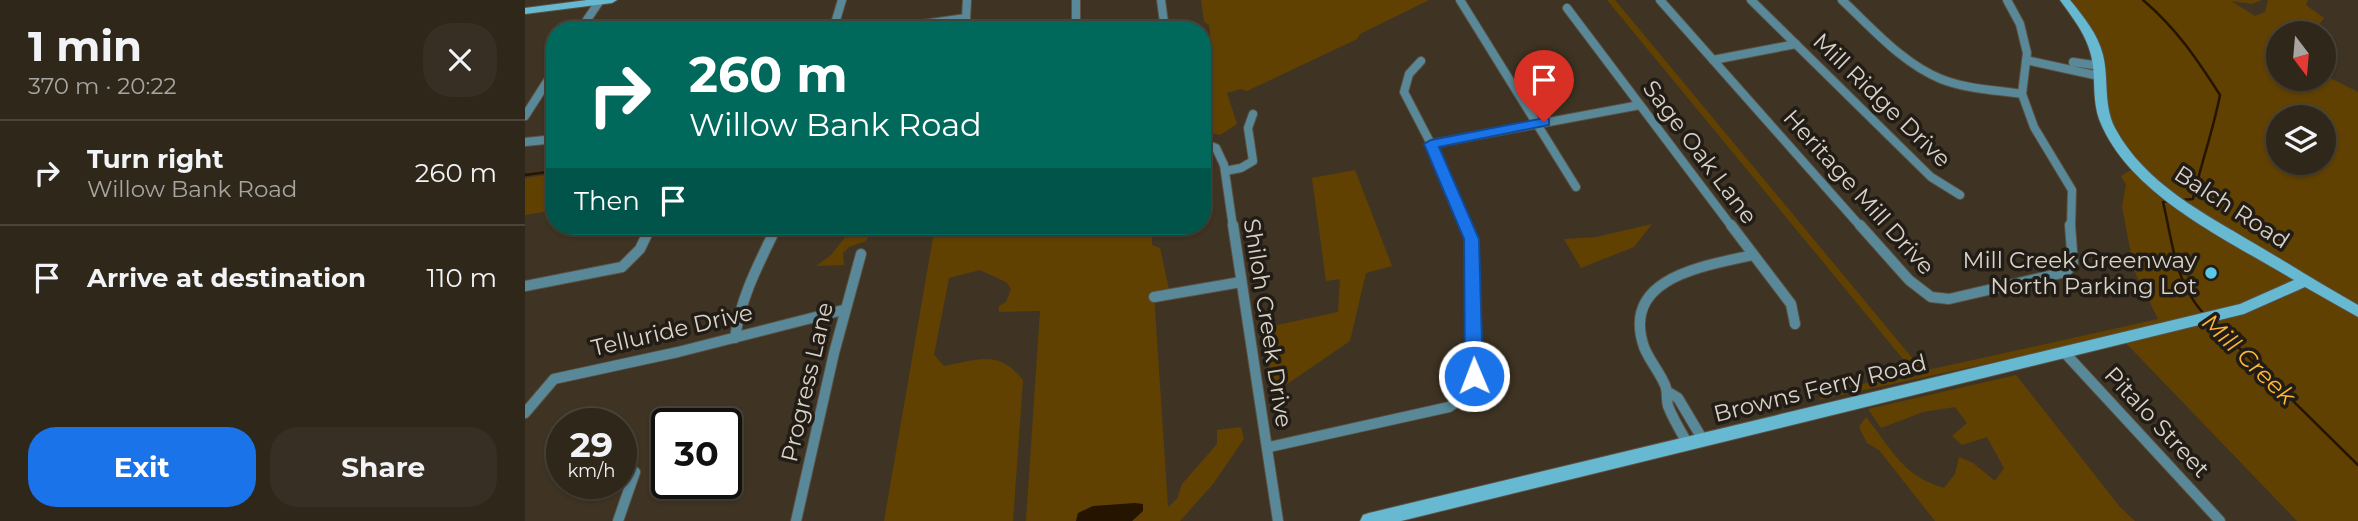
<!DOCTYPE html>
<html lang="en">
<head>
<meta charset="utf-8">
<style>
  :root { --surface:#2f271a; --page:#372f23; --text:#f1f3f6; --muted:#a7a5a2; --line:#4a4439; --accent:#1a73e8 }
  body { margin:0; font-family:Montserrat,sans-serif; background:var(--page); color:var(--text); height:100vh; display:flex; flex-direction:column; font-size:26px; white-space:nowrap }
  * { box-sizing:border-box; margin:0 }
  p { font-size:23px; color:var(--muted) }
  .icon { flex:none; width:38px; height:38px; fill:none; stroke:currentColor; stroke-width:2; stroke-linecap:round; stroke-linejoin:round }
  .map { position:relative; flex:1; overflow:hidden }
  .side { display:flex; flex-direction:column; background:var(--surface); width:525px }
  .side>* { flex:none }
  .top-card { position:absolute; left:21px; top:21px; width:665px; height:214px; border-radius:28px; box-shadow:0 2px 5px #0004,0 0 0 2px var(--line); background:#00695c; color:#fff; overflow:hidden }
  .needle { width:46px; rotate:164deg }
  .controls { position:absolute; left:1741px; top:21px; display:grid; gap:14px }
  .controls a { display:grid; place-items:center; width:70px; height:70px; border-radius:50%; background:var(--surface); box-shadow:0 2px 5px #0004,0 0 0 2px var(--line); font-size:35px }
  .speed { position:absolute; left:21px; top:408px; display:flex; gap:14px; font-size:35px; font-weight:700; text-align:center }
  .speed>* { display:grid; place-content:center; width:91px; height:91px; border-radius:50%; background:var(--surface); box-shadow:0 2px 5px #0004,0 0 0 2px var(--line); line-height:1 }
  .speed small { font-size:18px; font-weight:400 }
  .speed .limit { border:4px solid #111; border-radius:10px; background:#fff; color:#111 }
  .pin { position:absolute; display:grid; place-items:center; width:60px; height:60px; color:#fff; margin:-72px -30px; border-radius:50% 50% 50% 0; rotate:-45deg; box-shadow:0 0 7px #0007 }
  .pin .icon { rotate:45deg }
  .me { position:absolute; width:77px; margin:-38px; rotate:359deg; stroke-linejoin:round; filter:drop-shadow(0 0 5px #0008) }
  .turn { display:flex; align-items:center; gap:24px; height:147px; padding:0 28px; font-size:32px }
  .turn .icon { width:91px; height:91px; stroke-width:2.5 }
  .turn b { display:block; font-size:49px; line-height:60px }
  .then { display:flex; align-items:center; height:66px; padding:0 28px; background:#0003; gap:14px; font-size:26px }
  .round { display:grid; place-items:center; flex:none; width:74px; height:74px; border-radius:28px; background:var(--page) }
  .head { display:flex; align-items:center; justify-content:space-between; height:119px; padding:0 28px }
  h1 { font-size:42px; font-weight:700; line-height:52px }
  .button { display:flex; gap:14px; margin-top:auto; padding:14px 28px }
  .button a { flex:1; height:80px; border-radius:28px; background:var(--accent); color:#fff; font-size:28px; font-weight:700; line-height:80px; text-align:center }
  .button a+a { background:var(--page); color:var(--text) }
  ul { padding:0; list-style:none }
  li { display:flex; align-items:center; gap:21px; height:105px; padding:0 28px; border-top:2px solid var(--line) }
  li div { flex:1 }
  li b { display:block; font-size:26px }
  li em { font-style:normal }
  main { display:flex; flex:1; min-height:0 }
  .map>svg:first-child { display:block }
  .green { fill:#614102; fill-rule:evenodd }
  .water { fill:#251500 }
  .lines { fill:none; stroke-linecap:round; stroke-linejoin:round }
  .stream { stroke:#251500; stroke-width:2.5 }
  .street-far1-casing { stroke:#5b5041; stroke-width:10 }
  .street-casing { stroke:#5b5041; stroke-width:12 }
  .secondary-casing { stroke:#5b5041; stroke-width:2 }
  .street-far1 { stroke:#598999; stroke-width:8 }
  .street { stroke:#598999; stroke-width:10 }
  .secondary { fill:#67b8d1; fill-rule:evenodd }
  .route { fill:#1a73e8; stroke:#114b97; stroke-width:2 }
  .poi-dot { fill:#5bc8e7; stroke:#211c15; stroke-width:2.5 }
  .labels { text-anchor:middle; dominant-baseline:central; stroke-width:7; stroke-linejoin:round; paint-order:stroke }
  .street-label { font-size:23px; fill:#d9d2c8; stroke:#211c15 }
  .poi-label { font-size:23px; fill:#d9d2c8; stroke:#211c15; text-anchor:end }
  .water-label { font-size:24px; font-style:italic; fill:#feb635; stroke:#211c15 }
</style>
</head>
<body>
<main>
<section class="side">
<div class="head"><div><h1>1 min</h1><p>370 m · 20:22</p></div><a class="round"><svg class="icon" aria-label="close" viewBox="0 0 24 24"><path d="M6 6l12 12M18 6L6 18"/></svg></a></div>
<ul>
<li><svg class="icon" aria-label="right" viewBox="0 0 24 24"><path d="M7 20v-9h11M14 6l5 5-5 5"/></svg><div><b>Turn right</b><p>Willow Bank Road</p></div><em>260 m</em></li>
<li><svg class="icon" aria-label="arrive" viewBox="0 0 24 24"><path d="M6 21V4h12l-3 4 3 4H6"/></svg><div><b>Arrive at destination</b></div><em>110 m</em></li>
</ul>
<div class="button"><a>Exit</a><a>Share</a></div>
</section>
<div class="map">
<svg width="1833" height="521" viewBox="0 0 1833 521">
  <rect width="100%" height="100%" fill="#3f3423"/>
  <path class="green" d="M676,0H904L835,34L832,39L722,91L716,89L702,93L712,124L695,135L677,131V107L686,104L685,100L677,101V91L687,84L685,32L684,25L679,22Z
    M1082,0H1090L1398,371L1633,319L1609,270L1597,206L1601,185L1596,176L1611,167L1583,127L1575,66L1540,0H1737L1727,4L1706,1L1730,16L1740,12L1743,0H1783L1781,5L1799,18L1794,25L1796,33H1754V79H1799V75L1833,92V521H1772L1596,338L1525,350L1293,400C1320,380 1361,383 1392,376ZM1754,117H1799V163H1754Z
    M830,170L867,266L841,273L825,341L749,393L738,328L813,312L815,279L801,281L787,178Z
    M30,174V210L0,215V178Z
    M1127,224L1109,247L1056,268L1039,239L1071,237Z
    M329,226H350L341,241L324,247L318,253L319,265L291,266L306,255Z
    M410,226H627V245L635,248L644,289L629,294L643,507L652,499L657,484L692,444V430L716,427L719,439L688,484L655,521H607L618,511L553,513L551,521H501L515,311L474,312V306L481,302L486,289L481,282L455,270L424,278L409,355L419,366C454,360 473,349 498,380L488,521H359Z
    M1491,375L1595,507L1610,521H1410L1354,450L1342,443L1334,427L1341,417C1367,449 1377,476 1419,488L1430,474L1434,457L1448,463L1470,481L1479,468L1462,437L1437,445L1427,436L1442,423L1430,407L1398,412L1356,428L1343,409Z"/>
  <path class="water" d="M610,503L618,504V511L607,521H551L553,513L568,506Z"/>
  <g class="lines">
    <path class="stream" d="M1618,0C1651,28 1672,59 1695,95C1688,131 1676,164 1668,199L1656,200
      M0,175L30,171
      M1646,201L1638,202C1648,243 1649,280 1678,313
      M1686,320L1833,465"/>
    <g class="street-far1-casing">
      <path id="street-far1" d="M442,0L441,18L444,30
        M551,0V30
        M636,0L640,30
        M935,0L1051,187
        M1135,0L1336,227
        M1226,0L1406,177L1435,195
        M1317,0C1347,28 1377,63 1416,79C1441,89 1470,90 1497,94
        M1482,0L1495,24L1502,53L1497,94L1509,127L1547,190L1546,227
        M1042,8L1207,227
        M55,30L74,2
        M308,30L317,0
        M356,30L441,18
        M1188,60L1271,44
        M1501,60L1574,76
        M896,61L884,74L879,92L906,144L941,227
        M1548,62L1575,66
        M0,116L30,69
        M0,142L20,140
        M677,143L691,148L699,165L708,227
        M906,144L1115,105
        M700,171L716,168L728,161L723,128L728,114"/>
    </g>
    <g class="street-casing">
      <path id="street" d="M708,225L753,521
        M1206,225L1266,304L1270,324
        M1335,225L1384,280L1406,297L1424,299L1541,272L1548,264L1545,225
        M0,286L97,267L115,249L126,226
        M629,297L716,282
        M210,338C215,300 232,267 249,232L255,226
        M1539,352L1695,521
        M1143,392L1153,398L1178,440
        M0,413L29,379L153,352L318,310
        M1163,444C1156,432 1148,419 1143,406C1141,399 1143,392 1140,385C1134,371 1124,360 1119,347C1095,277 1180,266 1228,255
        M744,447L924,407L936,399L949,376L946,239L940,225
        M93,521L110,472
        M271,521L309,353L336,254"/>
    </g>
    <g class="secondary-casing">
      <path id="secondary" d="M62,0H92L87,3L0,14V8Z
        M1535,0H1545C1558,16 1573,34 1578,55C1584,79 1578,104 1590,128C1620,184 1680,214 1732,245C1766,265 1799,286 1833,305V317L1780,287L1719,314L876,521H835L838,515L844,513L1715,304L1769,280C1703,240 1603,195 1574,119C1568,102 1570,84 1568,66C1565,39 1550,21 1535,0Z"/>
    </g>
    <use href="#street-far1" class="street-far1"/>
    <use href="#street" class="street"/>
    <use href="#secondary" class="secondary"/>
  </g>
  <path class="route" d="M1019,118L1024,119V125L914,147L954,239L958,376L955,381H943L940,376L939,239L899,144L906,140Z"/>
  <circle class="poi-dot" cx="1686" cy="273" r="7"/>
  <g class="labels">
    <g class="street-label">
      <text transform="translate(1357 100) rotate(44)">Mill Ridge Drive</text>
      <text transform="translate(1175 152) rotate(53)">Sage Oak Lane</text>
      <text transform="translate(1334 192) rotate(48)">Heritage Mill Drive</text>
      <text transform="translate(1707 207) rotate(33)">Balch Road</text>
      <text transform="translate(743 323) rotate(81)">Shiloh Creek Drive</text>
      <text transform="translate(147 330) rotate(-13)">Telluride Drive</text>
      <text transform="translate(282 382) rotate(-77)">Progress Lane</text>
      <text transform="translate(1295 388) rotate(-14)">Browns Ferry Road</text>
      <text transform="translate(1632 422) rotate(47)">Pitalo Street</text>
    </g>
    <g class="poi-label">
      <text x="1672" y="260">Mill Creek Greenway<tspan x="1672" dy="26">North Parking Lot</tspan></text>
    </g>
    <g class="water-label">
      <text transform="translate(1724 359) rotate(44)">Mill Creek</text>
    </g>
  </g>
</svg>
<div class="controls">
<a><svg class="needle" viewBox="-14 -14 28 28"><path d="M0-13l5 13h-10z" fill="#e53935"/><path d="M0 13l5-13h-10z" fill="#a7a5a2"/></svg></a>
<a><svg class="icon" aria-label="layers" viewBox="0 0 24 24"><path d="M12 4l9 5-9 5-9-5zM3 14l9 5 9-5"/></svg></a>
</div>
<div class="speed"><div>29<small>km/h</small></div><div class="limit">30</div></div>
<div class="pin" style="left:1019px;top:122px;background:#d93025"><svg class="icon" aria-label="arrive" viewBox="0 0 24 24"><path d="M6 21V4h12l-3 4 3 4H6"/></svg></div>
<svg class="me" style="left:949px;top:376px" viewBox="-20 -20 40 40"><circle r="17" fill="#1a73e8" stroke="#fff" stroke-width="3"/><path d="M0-11L8 9 0 5-8 9z" fill="#fff"/></svg>
<div class="top-card">
<div class="turn"><svg class="icon" aria-label="right" viewBox="0 0 24 24"><path d="M7 20v-9h11M14 6l5 5-5 5"/></svg><div><b>260 m</b>Willow Bank Road</div></div>
<div class="then">Then<svg class="icon" aria-label="arrive" viewBox="0 0 24 24"><path d="M6 21V4h12l-3 4 3 4H6"/></svg></div>
</div>
</div>
</main>
</body>
</html>
